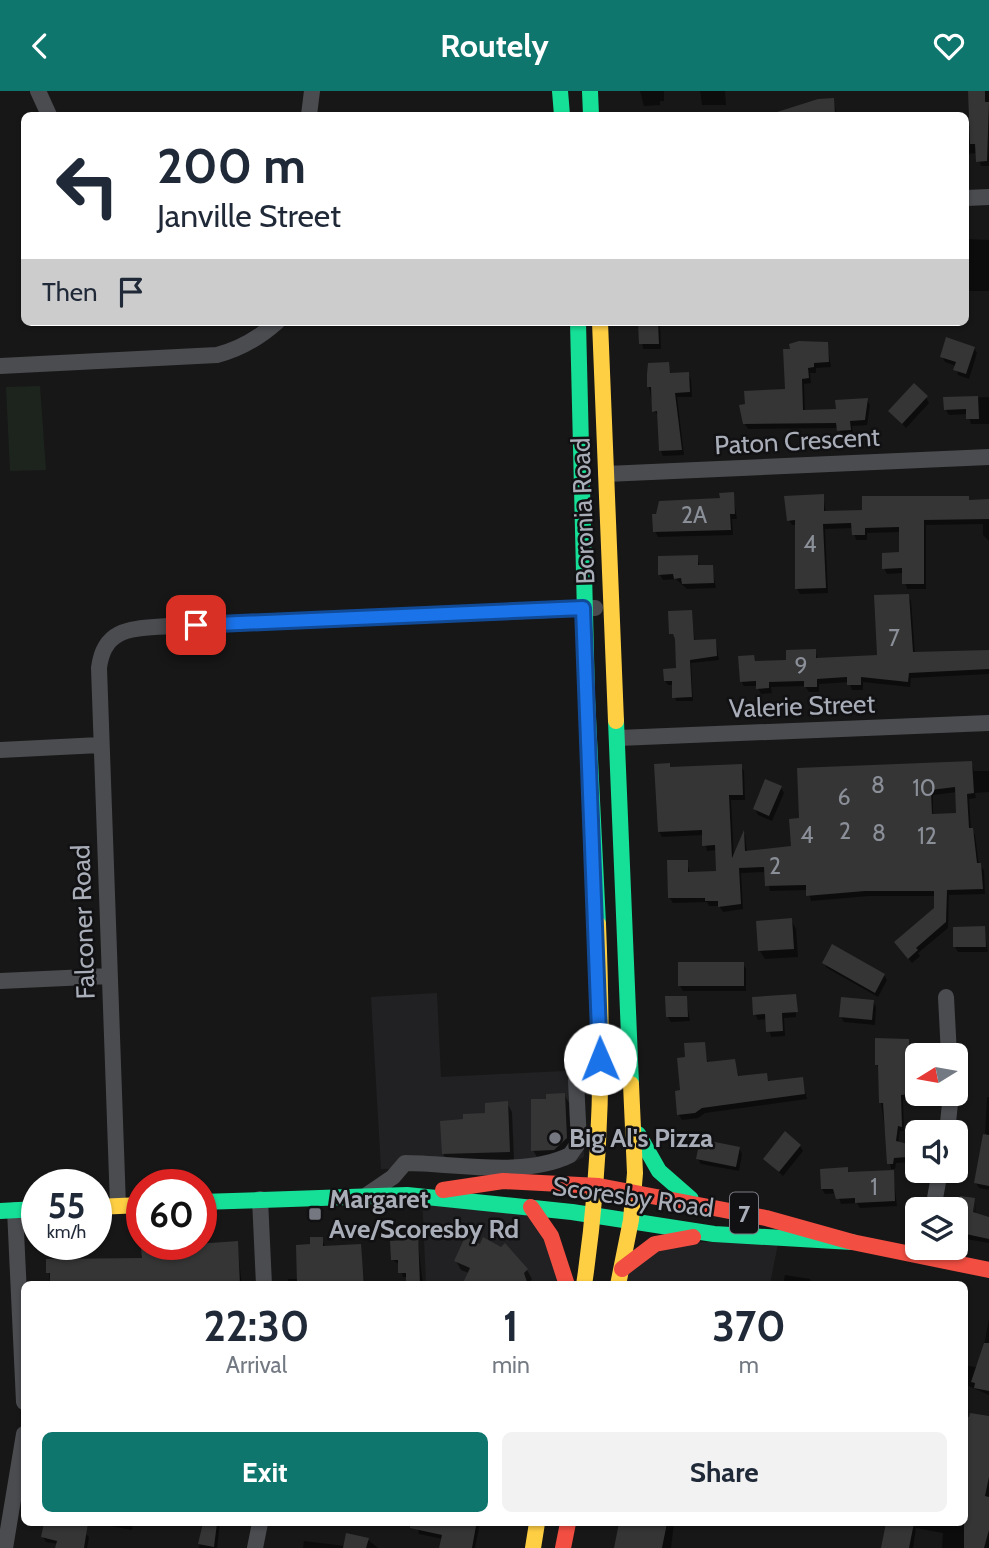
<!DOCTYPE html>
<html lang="en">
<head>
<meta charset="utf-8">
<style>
  :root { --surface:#fff; --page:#f2f2f3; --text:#1f2937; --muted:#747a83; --accent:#0f766e }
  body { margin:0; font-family:Cabin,sans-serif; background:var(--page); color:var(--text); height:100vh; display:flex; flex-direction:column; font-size:26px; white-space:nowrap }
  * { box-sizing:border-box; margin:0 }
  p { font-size:23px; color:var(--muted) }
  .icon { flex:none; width:38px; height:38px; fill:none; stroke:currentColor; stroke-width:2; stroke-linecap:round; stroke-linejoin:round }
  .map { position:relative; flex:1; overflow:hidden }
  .details { position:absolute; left:21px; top:1190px; width:947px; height:245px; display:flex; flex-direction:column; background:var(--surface); border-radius:10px; box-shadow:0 2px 5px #0004 }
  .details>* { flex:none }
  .top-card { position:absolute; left:21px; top:21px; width:948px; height:214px; border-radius:10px; box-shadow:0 2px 5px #0004; background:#fff; color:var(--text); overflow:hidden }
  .needle { width:46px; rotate:259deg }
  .fabs { position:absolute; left:905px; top:952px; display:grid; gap:14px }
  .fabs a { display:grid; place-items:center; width:63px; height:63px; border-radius:10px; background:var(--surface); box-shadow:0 2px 5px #0004; font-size:35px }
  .speed { position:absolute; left:21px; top:1078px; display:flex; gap:14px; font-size:35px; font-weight:700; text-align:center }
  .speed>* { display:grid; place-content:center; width:91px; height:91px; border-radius:50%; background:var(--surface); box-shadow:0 2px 5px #0004; line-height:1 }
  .speed small { font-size:18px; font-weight:400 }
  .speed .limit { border:10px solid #d22; background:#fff; color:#111 }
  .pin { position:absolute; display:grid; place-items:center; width:60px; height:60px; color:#fff; margin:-30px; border-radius:14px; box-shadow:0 4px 10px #0006 }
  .me { position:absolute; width:77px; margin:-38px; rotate:359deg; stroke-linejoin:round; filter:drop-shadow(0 0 5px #0008) }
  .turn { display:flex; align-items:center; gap:24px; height:147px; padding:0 21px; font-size:32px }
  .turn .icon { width:91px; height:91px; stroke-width:2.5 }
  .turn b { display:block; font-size:49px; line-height:60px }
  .then { display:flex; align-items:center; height:66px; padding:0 21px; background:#0003; gap:14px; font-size:26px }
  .eta { display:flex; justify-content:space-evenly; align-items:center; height:119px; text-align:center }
  .eta b { font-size:42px; font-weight:700; line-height:49px }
  .button { display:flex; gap:14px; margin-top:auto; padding:14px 21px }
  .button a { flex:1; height:80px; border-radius:10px; background:var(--accent); color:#fff; font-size:28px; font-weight:700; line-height:80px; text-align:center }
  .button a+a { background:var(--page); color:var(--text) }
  header { display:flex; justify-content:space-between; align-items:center; height:91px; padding:0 21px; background:var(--accent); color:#fff; font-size:32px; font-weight:700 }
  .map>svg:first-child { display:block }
  .built { fill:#212123 }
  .green { fill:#1d241e }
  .shadow { fill:#0007; fill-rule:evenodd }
  .building { fill:#353536; fill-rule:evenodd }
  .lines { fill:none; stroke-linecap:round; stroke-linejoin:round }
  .street { stroke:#4b4c50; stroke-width:16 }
  .fast { stroke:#16e098; stroke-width:16 }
  .slow { stroke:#ffcf43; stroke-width:16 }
  .jam { stroke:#f24e42; stroke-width:16 }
  .route-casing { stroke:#114b97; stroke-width:18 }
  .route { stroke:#1a73e8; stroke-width:12 }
  .poi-dot { fill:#757880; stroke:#111113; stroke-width:2.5 }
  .labels { text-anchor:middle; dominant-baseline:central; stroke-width:5; stroke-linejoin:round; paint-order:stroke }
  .number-label { font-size:23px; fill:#8b8f98 }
  .shield { fill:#111113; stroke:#7b7e86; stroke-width:2 }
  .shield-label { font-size:24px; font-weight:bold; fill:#a8adb8 }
  .street-label { font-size:26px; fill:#a8adb8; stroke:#111113 }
  .poi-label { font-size:26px; font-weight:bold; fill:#a8adb8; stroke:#111113; text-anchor:start }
</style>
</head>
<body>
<header><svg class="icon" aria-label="back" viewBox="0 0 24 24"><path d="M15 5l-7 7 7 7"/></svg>Routely<svg class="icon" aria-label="heart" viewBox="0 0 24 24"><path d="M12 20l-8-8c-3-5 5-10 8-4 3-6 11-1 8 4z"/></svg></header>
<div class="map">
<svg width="989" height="1457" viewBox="0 0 989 1457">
  <rect width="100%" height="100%" fill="#171717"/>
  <path class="built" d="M437,902L441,986L583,979L584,1066L567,1075L381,1078L371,906Z
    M422,1105L531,1116L567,1193H426Z
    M779,1148L770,1193L618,1194L655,1153Z"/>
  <path class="green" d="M40,295L46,379L10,380L6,296Z"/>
  <path class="shadow" d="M640,0H664V10H660V14L644,15Z
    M700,0H725L726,14H702Z
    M968,0H989V75H981L977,62L966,63V34H972Z
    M833,9L837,24H785L784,20Z
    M966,148L989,149V200H966Z
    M640,231H660L661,258H643Z
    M827,253L831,276L816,277V282H810L811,292L804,293L805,321L837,319L867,309L870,314L867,334L852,335L853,344H842L838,337L748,338L744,332L787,299Z
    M974,257L977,262L969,288L958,284L956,275L945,271L942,265Z
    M668,273L671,284L688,283L691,288L692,306H677L684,364L663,365L661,360L659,325L654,320L649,296Z
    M989,306V333H971L968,323L949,324L946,319L945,308Z
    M926,307L929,312L906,337L891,320Z
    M733,403L737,428H732L733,444L658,446L655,440Z
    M823,405L826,422L989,410V450L983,444V433L926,434V498H907L903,482L887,483L884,477L900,463V441L867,442V449H856L853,437L825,438L828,502L800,503L797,498L796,434H792L789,429Z
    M697,466L700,476H712L716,497L687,498L676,488L663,489L660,484Z
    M908,504L911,510L915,563L989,561V583L911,587L910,596L863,591V599H852L849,591L819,593V601H809L805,595L771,596L772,602L761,603L757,595H744L741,590L753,566L757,572L788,571L815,560L818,569L879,566Z
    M691,521L695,551L716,550L719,569L691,572L693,610H676L673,594H668L665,590L678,579L677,547L671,542Z
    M971,672L974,680H989V701L975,702L976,707L969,708L971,738L975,744L979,774L984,779L985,803L949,804L948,837L918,862L920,865L912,872L900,857L936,818V805H869L811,810L808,799L770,800L766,781L741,782L743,818L723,821L719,815H709L707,811L673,812L670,807L687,771L690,782L718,781L717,759L707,760L704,744L662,746L659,740L669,674L671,677L741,675L744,680L745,709H731L734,768L745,743L747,761L793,757L800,729ZM957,701L958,724L933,725V704Z
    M781,697L784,702L772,730L758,724L755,718Z
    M791,829L796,838L798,866L765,868L760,860Z
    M984,837L988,861H958L955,856Z
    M824,872L884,884L887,889L878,906L827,877Z
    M743,873L746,878V900H683L680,895Z
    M795,905L796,926L784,927L785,945L771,946L767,928L758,929L755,923Z
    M686,906L690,930L671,931L668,926Z
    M873,911L876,916L875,934L844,931L841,926Z
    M908,949L911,955L914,1008L903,1009L904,1040H900L898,1053L906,1054L910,1071L896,1072L895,1078H891L881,1012L880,979L876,973Z
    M704,953L708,973L734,970L739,986L766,984L770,992L802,988L807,1008L705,1022L698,1027L682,1029L679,1024L687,968Z
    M564,1003L569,1012L571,1056L538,1068L533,1059Z
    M987,1006H989V1047L985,1042Z
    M507,1012L512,1021L514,1069L448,1071L443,1063L465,1030L487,1024Z
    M800,1055L803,1060L783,1085L765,1068Z
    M739,1057L742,1063L739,1080L701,1073L698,1068Z
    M989,1069V1099L979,1097L976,1092Z
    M847,1078L850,1083L893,1081L897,1115L860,1117L857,1112L841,1113L837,1102L825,1103L822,1098Z
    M974,1109L973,1130L976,1112L975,1124L989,1128V1152L966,1148L963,1142L965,1127L958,1121Z
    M417,1143L423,1194H408V1186H403L400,1174L393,1169Z
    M322,1148L325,1156L360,1155L365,1194H289L288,1188H299L311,1155Z
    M237,1152L242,1194H50L48,1170L143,1168Z
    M505,1155L527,1179L532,1188L528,1194H464L469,1182L461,1179L456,1170Z
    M785,1184L810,1188L813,1194H783Z
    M989,1227V1304L964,1293V1274L980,1277Z
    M989,1372V1457H942L943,1442L916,1437L913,1457H883L887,1432H964Z
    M46,1432H85L83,1441L89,1446L87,1457H57L58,1453L46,1451L43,1446Z
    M109,1432H133L132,1439L111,1435Z
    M204,1432H220L217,1457H199Z
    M417,1432H480L475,1457H441L443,1448L419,1443Z
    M621,1432H674L671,1457H616Z
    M367,1448L378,1457H303L304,1450L345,1455Z"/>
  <path class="building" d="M968,0H985V11H989L987,70L976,71L975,53H970Z
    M834,7L835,24H774V22L818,8Z
    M638,231H658L659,253H639Z
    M946,246L975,256L966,283L953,279L956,271L940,266Z
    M799,250L828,251L829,271L814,272V276L808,277L809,287L802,288L803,319L836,318L835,309L868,307L865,329L850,330L851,339L837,340L836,332L743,333L739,314L745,313L744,300L785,298L783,258H790L789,253Z
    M669,271L670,282L689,281L690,301L675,302L682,359L659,360L657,320L652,321L651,296H647V283L648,272Z
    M914,292L928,305L902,333L888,320Z
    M978,305L979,328H966V318L944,319L943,306Z
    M734,401L735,423H730L731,439L653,441L652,423H656L659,410L720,407L719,402Z
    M824,403V420L862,419V405H969V409L989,408V428L924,429V493H902V477L882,478V462L899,461V436L865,437V444H852L851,432L823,433L826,497L795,498V429L787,430L784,405Z
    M698,464V474H713L714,492L682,493L681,487L674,488L673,483L658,484V465Z
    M909,503L913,561L989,559V578L909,582L908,591L861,586V594H847V586L817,588V596H804V590L769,591V597L756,598V590L740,591L738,565L754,564L755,570L786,569V559L816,558V567L877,564L874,504Z
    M692,519L694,549L716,548L717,565L690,569L692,606L672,607V590H664L663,578L676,577L675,548L673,543H669L668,520Z
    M972,670L974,702L967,703L969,737H973L977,772H981L983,798L947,799L946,831L916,857L918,859L908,868L894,851L934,817V800H865L806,805V794L765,795L764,776L739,777L741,813L718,816V810H705V807H668L667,769H688V781L716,780L715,754L702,755V739L658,741L654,673L670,672V676L742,673L743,704H729L732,767L744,739L745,760L791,755L789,728L799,727L797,677ZM955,696L956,722L932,723L931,699Z
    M765,688L782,695L769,725L753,718Z
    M792,827L794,858L758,860L756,830Z
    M985,835L986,856H953V836Z
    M832,853L885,883L875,902L822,872Z
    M678,871H744V895H678Z
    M796,903L798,921L782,922L783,940L766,941L765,923L753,924L752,906Z
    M665,905H687L688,926H666Z
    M841,906L874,909L872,929L839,926Z
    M875,947L909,948L912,1003L901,1004L902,1036L898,1035L896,1050L908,1053V1066L894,1067L893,1073H887L883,1012H879L878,974H875Z
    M705,951L707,971L735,968L738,985L767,982L768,990L803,986L805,1003L702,1017L695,1022L677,1024L675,1000L680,999L677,967L685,966L684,952Z
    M565,1002L567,1047L554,1059L531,1060V1008H546V1003Z
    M508,1010L510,1061L442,1063L440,1030L463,1028V1023L485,1022V1012Z
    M785,1040L801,1054L779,1081L763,1068Z
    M983,1043L989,1044V1095L974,1092Z
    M700,1048L740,1056L736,1076L696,1068Z
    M848,1076V1081L894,1079L895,1110L855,1112V1107L836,1108L833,1098H821L820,1078Z
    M960,1105L975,1107L973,1121L989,1126V1148L961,1142L964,1123L957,1121Z
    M418,1141L420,1194H406V1182H398V1169H391L390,1150L405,1149V1142Z
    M310,1146H323V1155L361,1153L364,1194L297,1193L296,1154L310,1153Z
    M465,1146L480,1153L483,1146L501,1156L505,1152L528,1178L524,1182L528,1194H462L470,1177L454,1170Z
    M238,1150L240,1194H50V1182H46V1168L142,1167L141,1157Z
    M984,1252H989V1300L974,1297L975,1292L971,1291Z
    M970,1322L989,1325V1386L985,1405L989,1406V1439L984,1457H964V1325L969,1326Z
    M44,1432H88L84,1457H55L57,1450L41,1446Z
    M203,1432H217L214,1456L198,1453Z
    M410,1432H458L476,1435L472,1457H439L442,1444L410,1437Z
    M619,1432H667L662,1457H614Z
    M886,1432H914L909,1457H881Z
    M346,1442L369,1447L366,1457H343Z"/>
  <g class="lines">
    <path class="street" d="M38,0L49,24
      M309,24L312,0
      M966,107L989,106
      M0,275L217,264C241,258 259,247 277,231
      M606,383L989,366
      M618,647L989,632
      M0,659L100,654
      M0,890L109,885
      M946,906L949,964
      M947,1041L951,1003
      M368,1103L393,1086L405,1072C454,1072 524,1087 570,1064L579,1051L576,989
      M260,1108L264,1194
      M118,1115L99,577C104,535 134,538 169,535L595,517
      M933,1118L940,1080
      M15,1119L24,1311
      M5,1457L24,1343
      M255,1457L260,1432"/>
    <path class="fast" d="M560,0L562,24
      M590,0L591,24
      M578,231L587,606L598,833
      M616,630L631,993
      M638,1043L659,1080L691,1108
      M201,1111L407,1104L572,1121L714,1143L852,1151
      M0,1120L37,1118"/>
    <path class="slow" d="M600,231L616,630
      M96,1116L142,1114
      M584,1194C602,1074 603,955 598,833
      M618,1194L631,1129L635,1082L631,993
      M533,1457L537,1432"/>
    <path class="jam" d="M443,1099L503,1090L599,1095L766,1127L852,1151L989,1179
      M531,1116L551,1145L567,1194
      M622,1178L655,1153L693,1146
      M563,1457L568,1432"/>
  </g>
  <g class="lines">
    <g class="route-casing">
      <path id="route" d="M196,534L583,517L600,968"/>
    </g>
    <use href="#route" class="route"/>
  </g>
  <g class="poi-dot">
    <circle cx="555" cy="1047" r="7"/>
    <rect x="308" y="1116" width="14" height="14" rx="3.5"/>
  </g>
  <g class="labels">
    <g class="number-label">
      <text x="694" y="424">2A</text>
      <text x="810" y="453">4</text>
      <text x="894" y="547">7</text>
      <text x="801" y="575">9</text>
      <text x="878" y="694">8</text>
      <text x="924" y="697">10</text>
      <text x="844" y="706">6</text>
      <text x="845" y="740">2</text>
      <text x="879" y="742">8</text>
      <text x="807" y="744">4</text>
      <text x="927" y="745">12</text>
      <text x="775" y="775">2</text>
      <text x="874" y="1096">1</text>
    </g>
    <rect class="shield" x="730" y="1101.5" width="28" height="41" rx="5"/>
    <g class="shield-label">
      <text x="744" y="1122">7</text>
    </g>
    <g class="street-label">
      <text transform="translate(797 350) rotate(-3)">Paton Crescent</text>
      <text transform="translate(583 420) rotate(-92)">Boronia Road</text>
      <text transform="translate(802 615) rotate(-2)">Valerie Street</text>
      <text transform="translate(83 831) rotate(-92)">Falconer Road</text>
      <text transform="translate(633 1106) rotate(8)">Scoresby Road</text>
    </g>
    <g class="poi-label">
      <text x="569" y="1047">Big Al's Pizza</text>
      <text x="329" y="1108">Margaret<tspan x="329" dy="30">Ave/Scoresby Rd</tspan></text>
    </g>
  </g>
</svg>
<div class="fabs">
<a><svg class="needle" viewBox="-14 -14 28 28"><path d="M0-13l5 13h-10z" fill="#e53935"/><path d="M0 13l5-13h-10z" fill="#747a83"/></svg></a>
<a><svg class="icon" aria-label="sound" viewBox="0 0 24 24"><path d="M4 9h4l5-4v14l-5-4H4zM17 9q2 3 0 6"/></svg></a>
<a><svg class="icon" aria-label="layers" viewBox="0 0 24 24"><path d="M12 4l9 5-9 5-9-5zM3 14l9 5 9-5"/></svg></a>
</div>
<div class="speed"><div>55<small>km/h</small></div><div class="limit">60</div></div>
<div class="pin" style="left:196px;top:534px;background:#d93025"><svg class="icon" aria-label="arrive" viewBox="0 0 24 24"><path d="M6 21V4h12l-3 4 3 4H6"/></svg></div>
<svg class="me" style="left:600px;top:968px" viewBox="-20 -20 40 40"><circle r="19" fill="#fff"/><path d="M0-13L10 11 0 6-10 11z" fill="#1a73e8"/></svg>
<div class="top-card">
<div class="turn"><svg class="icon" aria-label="left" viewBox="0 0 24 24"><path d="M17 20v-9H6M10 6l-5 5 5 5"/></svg><div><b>200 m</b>Janville Street</div></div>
<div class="then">Then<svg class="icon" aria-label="arrive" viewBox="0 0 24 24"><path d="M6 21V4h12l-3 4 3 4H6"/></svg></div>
</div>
<section class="details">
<div class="eta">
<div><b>22:30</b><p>Arrival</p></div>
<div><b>1</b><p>min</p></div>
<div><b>370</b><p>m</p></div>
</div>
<div class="button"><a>Exit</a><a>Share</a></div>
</section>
</div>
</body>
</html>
